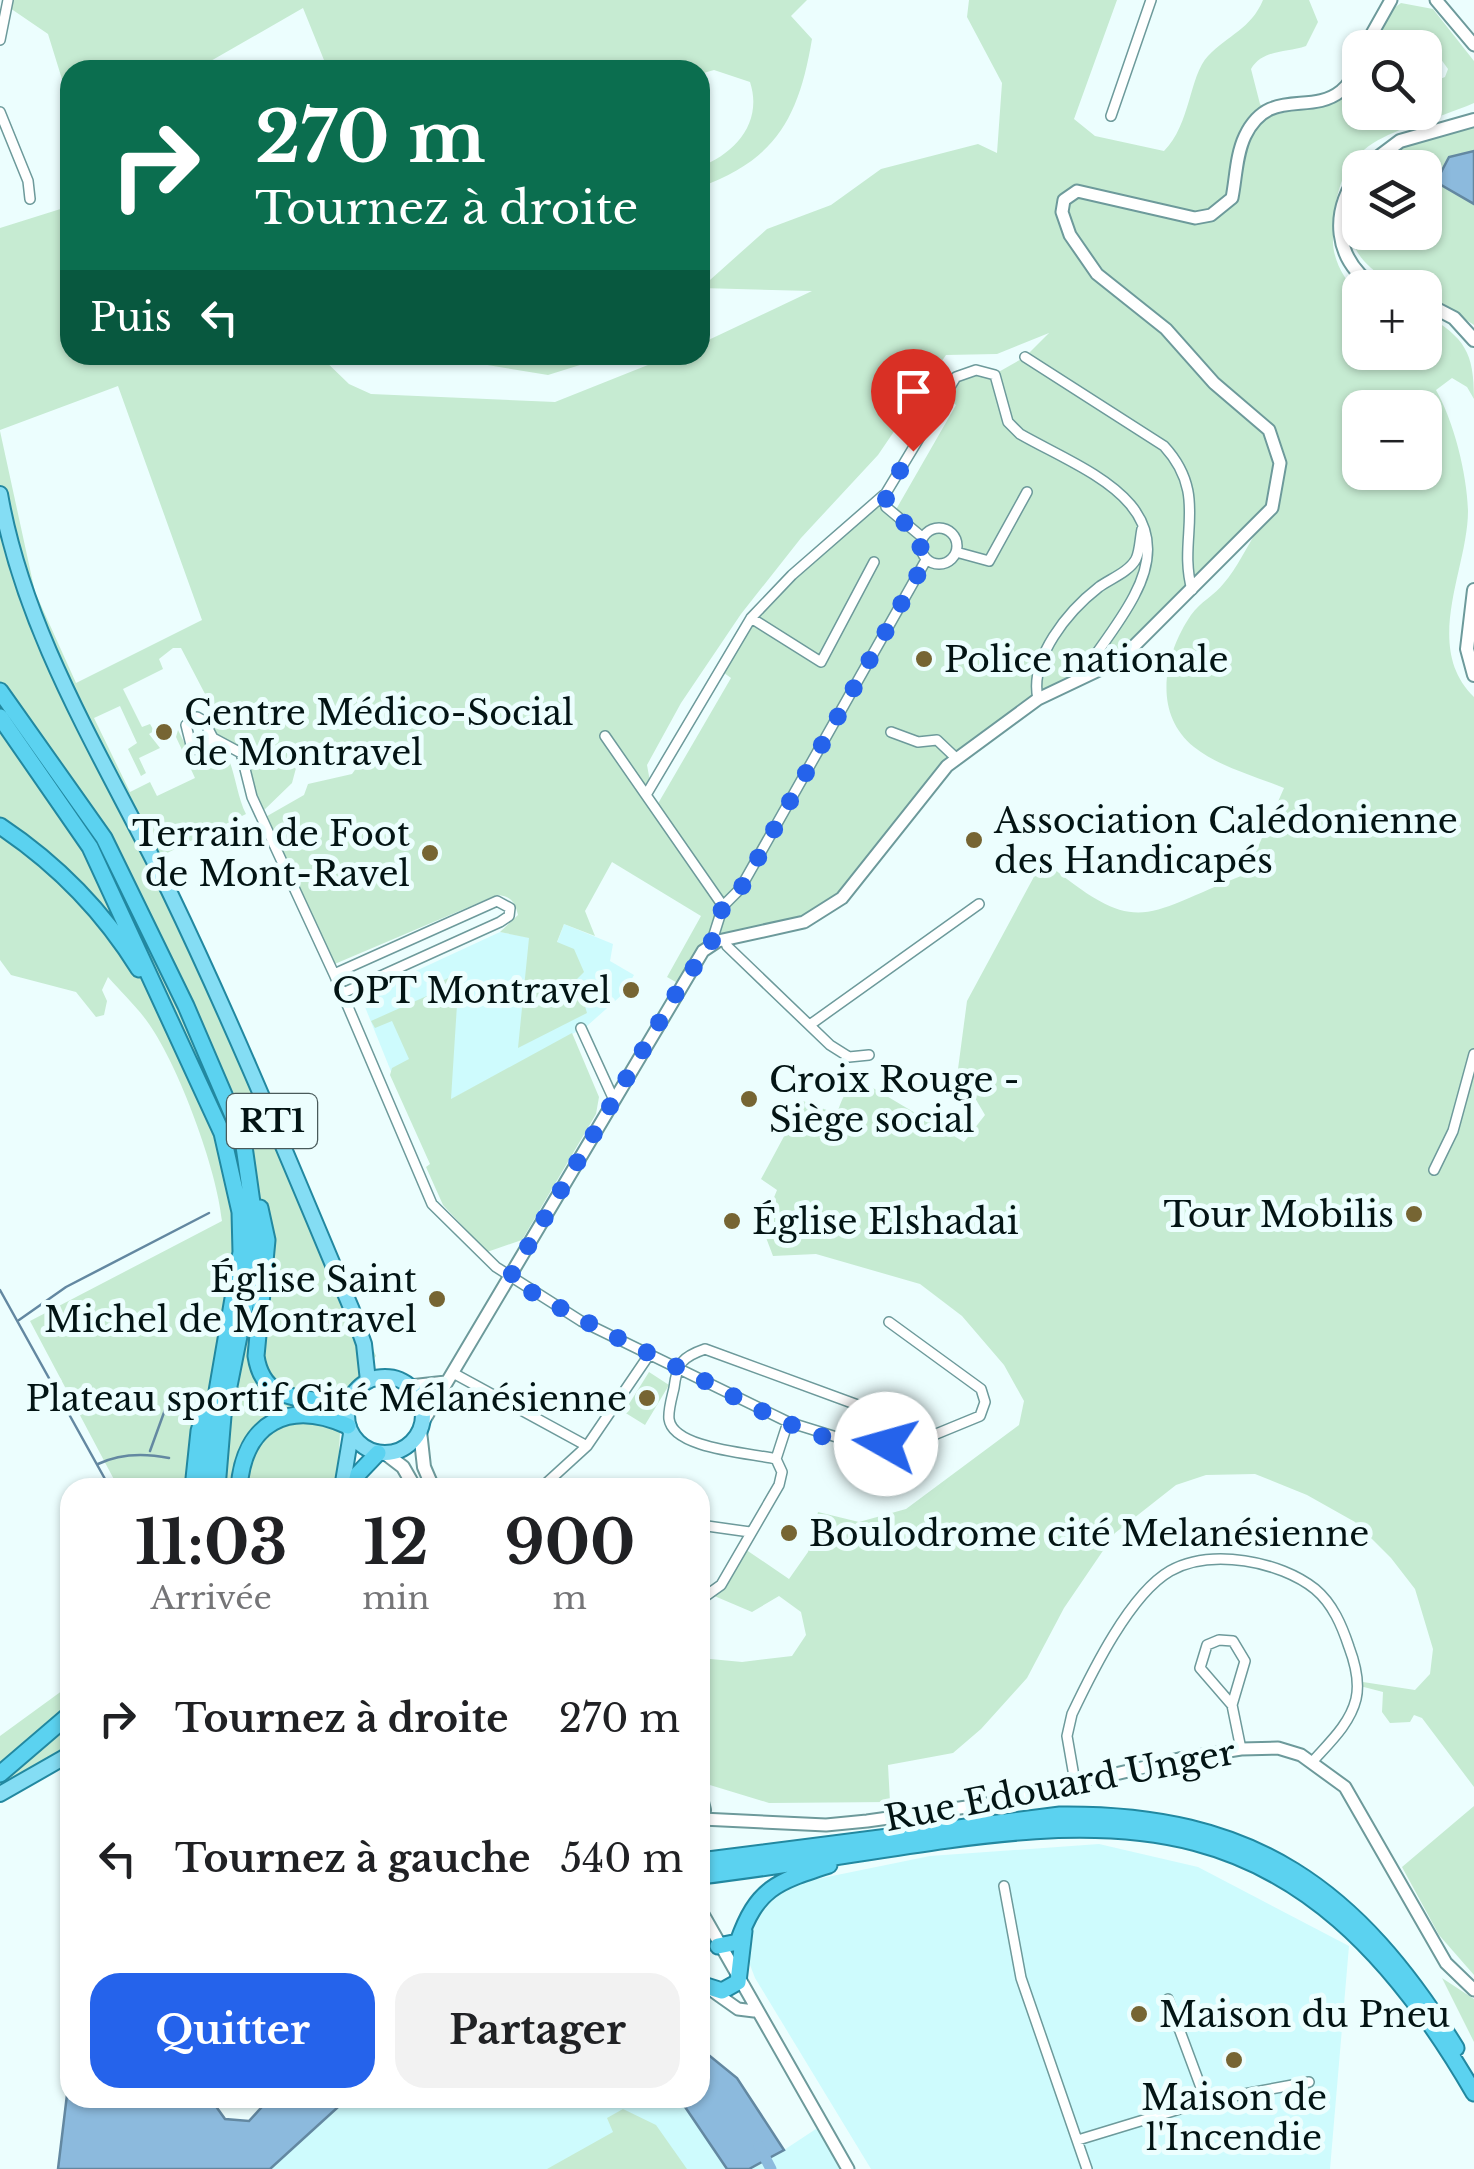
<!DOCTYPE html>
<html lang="fr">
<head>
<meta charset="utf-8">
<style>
  :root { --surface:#fff; --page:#f2f2f2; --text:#202124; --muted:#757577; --accent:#2563eb }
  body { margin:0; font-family:"Libre Baskerville",serif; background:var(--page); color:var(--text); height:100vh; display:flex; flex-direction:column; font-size:38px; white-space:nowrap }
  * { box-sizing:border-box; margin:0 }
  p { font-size:32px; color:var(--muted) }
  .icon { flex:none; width:55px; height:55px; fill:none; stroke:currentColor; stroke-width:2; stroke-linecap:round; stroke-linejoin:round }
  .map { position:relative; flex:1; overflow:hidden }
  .drawer { position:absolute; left:60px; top:1478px; width:650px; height:630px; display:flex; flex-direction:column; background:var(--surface); border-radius:30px; box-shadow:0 2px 8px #0004 }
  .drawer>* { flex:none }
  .banner { position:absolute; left:60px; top:60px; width:650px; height:305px; border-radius:30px; box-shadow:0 2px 8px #0004; background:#0b6e4f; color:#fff; overflow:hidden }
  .tools { position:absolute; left:1342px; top:30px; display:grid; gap:20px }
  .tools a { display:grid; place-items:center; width:100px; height:100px; border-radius:20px; background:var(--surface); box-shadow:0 2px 8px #0004; font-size:50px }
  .pin { position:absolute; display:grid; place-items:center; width:85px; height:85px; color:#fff; margin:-102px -42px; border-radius:50% 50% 50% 0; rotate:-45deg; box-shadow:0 0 10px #0007 }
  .pin .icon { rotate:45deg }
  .me { position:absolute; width:110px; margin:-55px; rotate:277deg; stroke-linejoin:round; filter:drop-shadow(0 0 8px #0008) }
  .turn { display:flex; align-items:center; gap:35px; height:210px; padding:0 30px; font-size:45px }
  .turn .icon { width:130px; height:130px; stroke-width:2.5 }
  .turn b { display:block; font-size:70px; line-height:85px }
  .then { display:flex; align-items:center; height:95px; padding:0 30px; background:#0003; gap:20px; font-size:38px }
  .eta { display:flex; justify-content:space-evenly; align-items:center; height:170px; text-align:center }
  .eta b { font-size:60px; font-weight:800; line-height:70px }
  .button { display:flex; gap:20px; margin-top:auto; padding:20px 30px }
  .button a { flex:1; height:115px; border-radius:30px; background:var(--accent); color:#fff; font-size:40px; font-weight:800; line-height:115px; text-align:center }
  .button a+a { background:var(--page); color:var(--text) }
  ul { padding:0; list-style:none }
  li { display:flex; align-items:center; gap:30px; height:140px; padding:0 30px }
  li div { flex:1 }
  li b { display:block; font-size:38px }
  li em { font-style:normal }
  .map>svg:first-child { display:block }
  .built { fill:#cefbfd }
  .green { fill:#c6ebd2; fill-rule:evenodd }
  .water { fill:#8cbadd; stroke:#6388a1; stroke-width:2.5 }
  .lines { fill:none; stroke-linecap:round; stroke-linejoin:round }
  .stream { stroke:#6388a1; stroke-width:2.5 }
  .canal { stroke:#8cbadd; stroke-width:11 }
  .minor-casing { stroke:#6d9a9b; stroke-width:12 }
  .tertiary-casing { stroke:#6d9a9b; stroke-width:15 }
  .secondary-casing { stroke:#6d9a9b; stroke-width:16 }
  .primary-casing { stroke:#2288a0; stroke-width:18 }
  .trunk-casing { stroke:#2288a0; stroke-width:19 }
  .minor { stroke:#fff; stroke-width:9 }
  .tertiary { stroke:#fff; stroke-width:11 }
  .secondary { stroke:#fff; stroke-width:12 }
  .primary { stroke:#84ddf4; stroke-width:14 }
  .trunk { stroke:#5bd2f0; stroke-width:15 }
  .route { stroke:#2563eb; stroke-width:18; stroke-dasharray:0 32.4 }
  .poi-dot { fill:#766533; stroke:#ecfefe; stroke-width:4 }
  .labels { text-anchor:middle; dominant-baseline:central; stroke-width:10; stroke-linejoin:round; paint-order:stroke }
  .shield { fill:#ecfefe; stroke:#495a5a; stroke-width:2.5 }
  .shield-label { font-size:32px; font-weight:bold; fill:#031414 }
  .poi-label { font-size:35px; fill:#031414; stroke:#ecfefe; text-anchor:start }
  .street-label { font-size:35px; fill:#031414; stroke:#ecfefe }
</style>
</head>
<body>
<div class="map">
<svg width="1474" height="2169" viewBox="0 0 1474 2169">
  <rect width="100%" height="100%" fill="#ecfefe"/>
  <path class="built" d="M564,924L613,944L610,961L634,975L624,993L587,1026L411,1121L363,1002L366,994L500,932L557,943Z
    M1099,1844L1198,1867L1349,1946L1330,2169H871L755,1978L747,1957V1929L778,1887L930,1856Z
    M348,2098H679L727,2169H270Z
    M822,2125L847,2169H749L784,2150Z"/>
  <path class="green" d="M8,0H807L791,16L812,39C799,117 776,160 700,187V167C736,153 763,122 750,82L714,70L700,74V70H328L303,8L195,70H70V105L48,34L7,6Z
    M969,0H1117L1074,119L1095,136L1164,151C1191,124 1189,76 1208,56C1228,35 1251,29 1263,0H1309L1318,22L1306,46C1286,53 1263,49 1251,69L1260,104L1270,116L1339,99L1360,64V112H1425V85L1445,77L1448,69L1425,37H1397L1390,47H1367L1387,13L1401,3L1433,9L1474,61V103C1392,138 1334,130 1333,239C1332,257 1344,283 1360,292V352H1425V314C1465,338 1474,352 1474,399L1467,387L1452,378L1436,390C1454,422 1467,474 1468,511C1468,569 1422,646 1474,697V1787L1422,1718L1414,1715L1410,1722L1390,1723L1382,1712L1383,1692L1360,1686L1363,1682L1415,1690L1430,1674L1433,1649L1415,1589L1391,1558L1355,1522L1307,1495L1255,1474L1206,1475L1176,1485L1115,1533L1064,1608L1027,1678L981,1729L953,1753L888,1765L890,1802L769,1803L700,1782V1658L742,1662L792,1656L806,1635L801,1612L779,1596L752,1612L712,1595L742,1547L789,1579L808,1552L818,1512L859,1522L906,1509L1019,1425L1024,1401L1004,1365L962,1316L920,1284L816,1254L773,1256L762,1227L777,1190L761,1179L803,1101L837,1114C843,1095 847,1085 868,1085L964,1142L985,1115L958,1069L967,1001L1043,860C1140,940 1141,915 1246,874L1284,788C1255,776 1219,767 1194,747C1151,712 1165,653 1191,615C1200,602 1215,595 1224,583C1237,568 1246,548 1257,531L1134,648L971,745L823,912L718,941L681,985L667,977L701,916L612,862L585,911L595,936L564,924L557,942L574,949L584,972L577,979L587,1013L518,1048L529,938L500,932L518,915C515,902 511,896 497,895L330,966L262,819L304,795L308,784L352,774L357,767L352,746L303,742L292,783L260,814L241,753L218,739L208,717L215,713L181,648H173L159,659L163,669L123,689L142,727L150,724L154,731L149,734L160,748L139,758L146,773L141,776L128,749L137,743L120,706L94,718L130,792L150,782L157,796L195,778L176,737L178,730L198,770L220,760L214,748L220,745C235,761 235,793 246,814L161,856L376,1356L342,1397L337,1487H118L30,1321L222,1221C217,1169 179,1067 149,1024C138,1008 122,993 108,977L102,990L107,1001L104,1015L96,1017L76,992L11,975L0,960V431L35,592L76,683L202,620L118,386L0,430V228L70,206V355H319L349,384L371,394L555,402L673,355H700V344L812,291L701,288L767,229L831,205L881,169L978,144L997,153L1002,83L967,17ZM1049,333L1025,357L995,374C969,368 958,375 944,397L956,405L894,513L886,507V493L751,618L720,670L731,678L656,807L646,795L651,787L647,765L681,703L741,614L801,538L878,455L946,355L997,354ZM1360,408H1425V472H1360Z
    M1474,126V325L1425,293V288C1372,287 1327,238 1360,187V232H1425V168L1374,167L1406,145Z
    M427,355H612L548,375Z
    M459,973L451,1099L572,1033L599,1097L596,1114L522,1240L487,1252L443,1205L426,1167L430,1164L390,1075L392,1068L409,1059L392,1021L375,1028L371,1021L429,995L427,988Z
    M649,1372L669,1385L645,1425L624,1412Z
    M70,1685V1746L0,1787V1736Z
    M1474,1806V1975L1439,1935L1402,1867Z
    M1442,1978L1474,1999V2042Z
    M623,2109L656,2125L687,2169H547L613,2132L607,2118Z"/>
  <path class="water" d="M1474,151V204L1436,182L1449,157Z
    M700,2048L737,2078L784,2150L749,2169H727L679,2098H700Z
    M70,2070V2098H210L225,2119L249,2121L270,2098H348L270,2169H58Z"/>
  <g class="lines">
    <path class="stream" d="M0,1290L110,1488
      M19,1320L66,1287L209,1213
      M150,1451L166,1407L181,1393
      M98,1464C121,1453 144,1453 169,1458"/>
    <path class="canal" d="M759,2146L771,2169"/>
    <g class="minor-casing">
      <path id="minor" d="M0,40L8,0
        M0,112L28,181L30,199
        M1111,116L1151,0
        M1025,357L1164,446C1210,496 1177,537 1192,590
        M886,493V507L922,537
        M921 546a18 18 0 1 1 36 0a18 18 0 1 1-36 0Z
        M956,552L989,561L1027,492
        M751,618L821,662L874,562
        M1038,699C1029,658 1068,611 1099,587C1110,579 1129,572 1136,559C1140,551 1140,538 1142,529
        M891,732L918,742L937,740L956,758
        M605,736L723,906
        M213,738L208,751L192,749L186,725L197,717L204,721L213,738L241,753L252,797L334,974L432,1204L496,1267L581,1321L788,1422L859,1444L907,1446L980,1416L985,1402L981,1389L889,1322
        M646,795L751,618L792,575L886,493L956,377L976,370L995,375L1008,422L1020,434C1085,471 1184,503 1134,596C1119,625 1096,652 1079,679
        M725,940L727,946L830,1045L849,1057L869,1055
        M711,944L723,906L740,889L926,560
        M334,974L497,901L510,908L509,916L500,922L343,993
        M811,1024L979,904
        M581,1028L614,1100
        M1434,1170L1453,1131L1474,1054
        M453,1373L587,1446
        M776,1459C751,1453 673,1449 669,1419C668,1410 672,1397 674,1388C677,1363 682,1357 705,1349L874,1411L884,1428L886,1444
        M541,1488L587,1446L649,1355
        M700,1525L750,1532
        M700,1600L721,1585L779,1485L782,1472L776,1459L788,1422
        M700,1644L701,1645
        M1232,1705L1200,1668L1207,1645L1219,1640L1233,1641L1245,1661L1232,1705L1241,1749
        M1075,1782L1067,1736L1072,1714C1092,1672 1130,1594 1170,1571C1211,1548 1280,1561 1315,1589C1333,1604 1342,1626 1349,1647C1355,1663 1360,1682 1356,1699C1350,1724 1329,1743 1313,1761
        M1004,1886L1021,1978L1087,2169
        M1168,1999L1206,2101
        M1078,2140L1206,2101L1309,2082"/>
    </g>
    <g class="tertiary-casing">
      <path id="tertiary" d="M1436,0L1474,45
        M1364,48L1391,0
        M410,1386L446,1382
        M422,1424L703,951L718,941L804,922L842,898L947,766L1038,699L1120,660L1272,508L1280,463L1269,430L1214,383L1166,329L1097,274L1070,235L1062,212L1064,200L1077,191L1195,218L1211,215L1232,198C1236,178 1236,155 1245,136C1269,86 1310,116 1341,91C1352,83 1355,69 1360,57
        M702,1819L826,1825L867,1821L988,1804L1179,1759L1241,1749L1278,1748L1301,1755L1345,1787L1446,1963L1474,1990
        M700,1909L848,2169
        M714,1992L738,2009L754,2011"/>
    </g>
    <g class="secondary-casing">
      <path id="secondary" d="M1364,168L1400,141L1474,120
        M1360,172C1330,212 1333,259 1376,288
        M1425,303L1454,318L1474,340
        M1474,590L1467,649L1474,675
        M420,1431L424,1467L433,1488
        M386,1454L403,1467L415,1488
        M700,1794L704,1810L700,1822"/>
    </g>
    <g class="primary-casing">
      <path id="primary" d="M0,494C25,637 106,762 169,891C235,1028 293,1170 352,1310L364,1344L368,1381
        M347 1415a38 38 0 1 1 76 0a38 38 0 1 1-76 0Z
        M342,1488L351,1434
        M0,1794L70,1754"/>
    </g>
    <g class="trunk-casing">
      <path id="trunk" d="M0,691L104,838L186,1006L243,1139L254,1217L253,1266L223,1416L217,1488
        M0,717L90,847L222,1133L240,1212L241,1252L206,1455L205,1488
        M0,826C57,864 103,911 139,969
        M260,1208L267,1240L256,1356C264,1409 311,1394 348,1406
        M193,1488L199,1431L206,1408
        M239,1488C244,1422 289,1399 348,1426
        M355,1488L358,1474L378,1453
        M0,1774L70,1714
        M700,1861L1060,1815C1254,1813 1357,1888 1456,2048
        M700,1876C1048,1835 1263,1728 1474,2093
        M718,1946L738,1942C757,1888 776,1882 829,1865
        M700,1984L722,1991L738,1982L744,1931"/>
    </g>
    <use href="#minor" class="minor"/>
    <use href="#tertiary" class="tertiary"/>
    <use href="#secondary" class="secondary"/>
    <use href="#primary" class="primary"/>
    <use href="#trunk" class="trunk"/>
  </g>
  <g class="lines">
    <path class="route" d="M886,1444C822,1453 736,1395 679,1368C621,1340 565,1312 509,1279L681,985L711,944L723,906L740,890L926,560L920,550L922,538L886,507V492L913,451"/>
  </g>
  <g class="poi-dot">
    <circle cx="924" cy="659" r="10"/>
    <circle cx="164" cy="732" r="10"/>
    <circle cx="974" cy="840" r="10"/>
    <circle cx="430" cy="853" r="10"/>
    <circle cx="631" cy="990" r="10"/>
    <circle cx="749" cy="1099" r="10"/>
    <circle cx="1414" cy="1214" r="10"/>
    <circle cx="732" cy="1221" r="10"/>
    <circle cx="437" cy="1299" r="10"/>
    <circle cx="647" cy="1398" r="10"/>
    <circle cx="789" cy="1533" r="10"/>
    <circle cx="1139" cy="2014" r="10"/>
    <circle cx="1234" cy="2060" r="10"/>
  </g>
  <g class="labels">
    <rect class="shield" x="227" y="1094" width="90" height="54" rx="8"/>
    <g class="shield-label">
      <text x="272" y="1121">RT1</text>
    </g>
    <g class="poi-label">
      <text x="944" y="659">Police nationale</text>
      <text x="184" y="712">Centre Médico-Social<tspan x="184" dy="40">de Montravel</tspan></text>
      <text x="994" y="820">Association Calédonienne<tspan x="994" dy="40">des Handicapés</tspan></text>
      <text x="410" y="833" text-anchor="end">Terrain de Foot<tspan x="410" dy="40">de Mont-Ravel</tspan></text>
      <text x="611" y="990" text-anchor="end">OPT Montravel</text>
      <text x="769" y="1079">Croix Rouge -<tspan x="769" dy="40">Siège social</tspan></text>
      <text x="1394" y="1214" text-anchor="end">Tour Mobilis</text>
      <text x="752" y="1221">Église Elshadai</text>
      <text x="417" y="1279" text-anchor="end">Église Saint<tspan x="417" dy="40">Michel de Montravel</tspan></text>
      <text x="627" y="1398" text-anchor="end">Plateau sportif Cité Mélanésienne</text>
      <text x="809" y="1533">Boulodrome cité Melanésienne</text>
      <text x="1159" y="2014">Maison du Pneu</text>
      <text x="1234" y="2097" text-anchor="middle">Maison de<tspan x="1234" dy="40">l'Incendie</tspan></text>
    </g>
    <g class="street-label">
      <text transform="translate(1060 1785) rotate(-11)">Rue Edouard Unger</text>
    </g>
  </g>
</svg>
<div class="tools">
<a><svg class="icon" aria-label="search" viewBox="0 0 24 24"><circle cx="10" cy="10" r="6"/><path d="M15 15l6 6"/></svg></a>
<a><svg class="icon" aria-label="layers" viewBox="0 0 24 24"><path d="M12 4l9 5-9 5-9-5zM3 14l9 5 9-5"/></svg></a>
<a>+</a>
<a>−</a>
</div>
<div class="pin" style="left:913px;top:451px;background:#d93025"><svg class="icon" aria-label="arrive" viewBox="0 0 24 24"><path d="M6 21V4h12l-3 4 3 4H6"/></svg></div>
<svg class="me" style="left:886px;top:1444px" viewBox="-20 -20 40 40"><circle r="19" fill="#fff"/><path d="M0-13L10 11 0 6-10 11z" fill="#2563eb"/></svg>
<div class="banner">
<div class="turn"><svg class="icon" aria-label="right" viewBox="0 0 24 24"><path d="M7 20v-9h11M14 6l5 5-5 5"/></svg><div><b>270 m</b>Tournez à droite</div></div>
<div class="then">Puis<svg class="icon" aria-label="left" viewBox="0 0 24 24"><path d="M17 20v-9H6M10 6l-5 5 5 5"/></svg></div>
</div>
<section class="drawer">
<div class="eta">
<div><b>11:03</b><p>Arrivée</p></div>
<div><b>12</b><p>min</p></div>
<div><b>900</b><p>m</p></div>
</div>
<ul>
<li><svg class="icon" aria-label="right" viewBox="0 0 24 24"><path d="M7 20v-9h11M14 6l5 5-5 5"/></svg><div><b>Tournez à droite</b></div><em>270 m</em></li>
<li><svg class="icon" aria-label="left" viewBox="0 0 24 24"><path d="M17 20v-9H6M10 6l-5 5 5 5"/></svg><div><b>Tournez à gauche</b></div><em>540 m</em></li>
</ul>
<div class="button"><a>Quitter</a><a>Partager</a></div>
</section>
</div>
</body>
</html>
